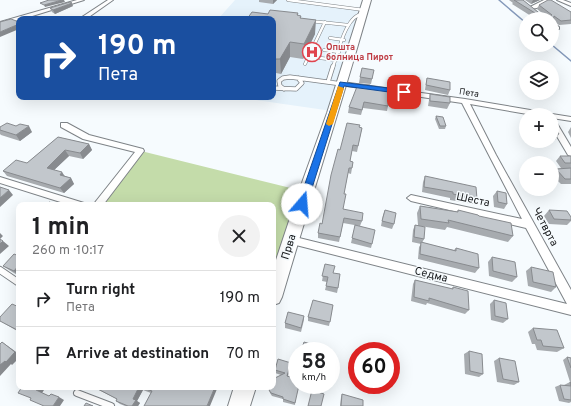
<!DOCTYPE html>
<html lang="en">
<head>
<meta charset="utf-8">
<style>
  :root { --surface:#fff; --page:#f2f2f2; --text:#202124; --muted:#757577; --line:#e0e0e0 }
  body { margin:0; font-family:Overpass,sans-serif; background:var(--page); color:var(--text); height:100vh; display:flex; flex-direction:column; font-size:15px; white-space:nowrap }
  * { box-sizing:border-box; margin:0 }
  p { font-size:13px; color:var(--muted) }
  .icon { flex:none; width:22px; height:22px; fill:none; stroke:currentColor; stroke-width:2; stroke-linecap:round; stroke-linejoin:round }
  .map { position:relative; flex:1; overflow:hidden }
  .side { position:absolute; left:16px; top:202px; width:260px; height:188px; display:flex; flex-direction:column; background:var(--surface); border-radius:8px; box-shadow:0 4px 16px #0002 }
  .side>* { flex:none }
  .banner { position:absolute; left:16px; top:16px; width:260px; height:84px; border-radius:8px; box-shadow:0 4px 16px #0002; background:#1a4fa0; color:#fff; overflow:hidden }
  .buttons { position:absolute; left:519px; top:12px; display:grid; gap:8px }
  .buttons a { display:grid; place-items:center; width:40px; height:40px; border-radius:50%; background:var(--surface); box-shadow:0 4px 16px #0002; font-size:20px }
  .speed { position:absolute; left:288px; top:342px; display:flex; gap:8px; font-size:20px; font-weight:700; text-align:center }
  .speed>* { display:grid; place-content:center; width:52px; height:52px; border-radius:50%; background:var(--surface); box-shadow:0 4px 16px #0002; line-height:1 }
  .speed small { font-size:10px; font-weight:400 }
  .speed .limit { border:6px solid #d22; background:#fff; color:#111 }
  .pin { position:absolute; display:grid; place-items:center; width:34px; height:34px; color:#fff; margin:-17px; border-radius:8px; box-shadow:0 2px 6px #0006 }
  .me { position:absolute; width:44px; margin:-22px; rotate:18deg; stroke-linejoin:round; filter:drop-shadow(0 0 3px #0008) }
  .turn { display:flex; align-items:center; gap:14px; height:84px; padding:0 16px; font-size:18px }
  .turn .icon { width:52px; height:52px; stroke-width:2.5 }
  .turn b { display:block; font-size:28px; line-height:34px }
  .round { display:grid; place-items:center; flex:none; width:42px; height:42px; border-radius:21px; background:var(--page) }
  .head { display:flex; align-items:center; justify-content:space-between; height:68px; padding:0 16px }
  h1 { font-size:24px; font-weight:700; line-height:30px }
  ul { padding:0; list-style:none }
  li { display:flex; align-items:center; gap:12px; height:56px; padding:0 16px; border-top:1px solid var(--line) }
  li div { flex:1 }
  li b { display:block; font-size:15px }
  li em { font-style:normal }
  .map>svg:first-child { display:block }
  .built { fill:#e5f2fb }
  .green { fill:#c4dcaa }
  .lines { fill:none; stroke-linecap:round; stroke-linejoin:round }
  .stream { stroke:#8499ba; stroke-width:1.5 }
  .service-far2-casing { stroke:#7e8387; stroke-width:3.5 }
  .service-far1-casing { stroke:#7e8387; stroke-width:5 }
  .service-casing { stroke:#7e8387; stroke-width:8 }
  .minor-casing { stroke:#7e8387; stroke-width:2 }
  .primary-casing { stroke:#7e8387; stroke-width:2 }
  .service-far2 { stroke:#fff; stroke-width:2.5 }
  .service-far1 { stroke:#fff; stroke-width:3.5 }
  .service { stroke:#fff; stroke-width:6 }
  .minor { fill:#fff; fill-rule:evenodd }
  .primary { fill:#fff; fill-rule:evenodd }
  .wall { fill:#a7abaf }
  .shaded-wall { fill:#888b8f }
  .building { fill:#c2c7cc; stroke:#888b8f }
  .route { fill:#1a73e8; stroke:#114b97 }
  .slow { fill:#f59e0b }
  .labels { text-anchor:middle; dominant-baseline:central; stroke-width:3; stroke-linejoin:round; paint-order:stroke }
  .far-health-label { font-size:9px; font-weight:bold; fill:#be3a42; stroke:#f6fbfe; text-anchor:start }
  .far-street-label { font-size:9px; fill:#181a1c; stroke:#f6fbfe }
  .street-label { font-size:11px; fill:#181a1c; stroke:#f6fbfe }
</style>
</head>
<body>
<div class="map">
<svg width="571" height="406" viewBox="0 0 571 406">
  <rect width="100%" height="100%" fill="#f6fbfe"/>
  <path class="built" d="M235,0H285L364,9L332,111L235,97H273V19H218Z"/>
  <path class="green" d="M137,150L307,192L273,306V205H95Z"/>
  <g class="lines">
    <path class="stream" d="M499,0L526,23
      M552,45L571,61"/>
    <g class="service-far2-casing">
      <path id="service-far2" d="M288,0L364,10
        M310,21L348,25
        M330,38L344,40
        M324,50L339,52
        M320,58L336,60
        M305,64L325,22
        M333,67C338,53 346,14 363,14"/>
    </g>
    <g class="service-far1-casing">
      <path id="service-far1" d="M328,82L333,66
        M273,88L296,89L302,83L298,78
        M284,89L280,86L279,81L283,78L290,77L342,84"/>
    </g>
    <g class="service-casing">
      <path id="service" d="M0,270L19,283
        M77,393L111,406"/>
    </g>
    <g class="minor-casing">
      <path id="minor" d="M77,0H84L0,26V22Z
        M108,0H113L86,19H79Z
        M544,0H550L537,8L530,9L528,8Z
        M557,0H563L571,3V6Z
        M552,22L559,27V29H555L552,27Z
        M342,82L465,99L548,113L549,115H533L470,104L496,155L571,290V315L288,243L286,240L288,237L291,236L567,304L526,228L411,201L407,198L411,195L522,219L462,103L340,85V83Z
        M552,114L571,117V121L552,118V115H549Z
        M552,120H555L571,147V156L568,155L552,128Z
        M61,123H67L89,135L143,149L144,151L103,205H93L135,152L83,139L61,127Z
        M0,177L84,203L86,205H70L0,183Z"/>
    </g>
    <g class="primary-casing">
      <path id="primary" d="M363,0H371C343,99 311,198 282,297L279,303L273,305V269L299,191L327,113Z
        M234,387H256L250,406H228Z"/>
    </g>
    <use href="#service-far2" class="service-far2"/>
    <use href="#service-far1" class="service-far1"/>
    <use href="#service" class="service"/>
    <use href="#minor" class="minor"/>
    <use href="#primary" class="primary"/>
  </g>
  <path class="wall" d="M259,0H277L273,4L259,2Z
    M509,0H523L543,16H546L537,9L539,5L571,12V24L559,25L553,21L552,24V19H531L530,18L531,16L512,4L513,3Z
    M525,0H540L531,4Z
    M73,6L55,14L52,12L50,8Z
    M298,13V16H301V18L315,34L303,59L290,57L281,74L276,73L268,14Z
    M373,75L371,84L359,83L360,77Z
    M427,78L450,90L448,95L425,90L426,83Z
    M369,88L388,106L387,111L363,108L361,115L348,113L349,107Z
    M430,94L450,103L447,109L428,106Z
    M436,116L446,126L445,129H439L435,119Z
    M552,124L559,134L555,140H552Z
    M0,127L32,132L20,141L1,135L0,134Z
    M359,127L362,128L357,152L352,151L350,161L353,162L351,174L348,173L344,194L343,209L362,221L360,226L343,223L339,242L318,238V233L322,224L340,150Z
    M571,127V138L568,132Z
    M58,137L89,144L92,150L83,159L69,156L54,170L65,176L71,178L74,184L64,193L7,176L3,171L27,163Z
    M560,156H571V184H561L552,175L556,169L568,168H561L556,161Z
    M425,176L477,199L473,204L450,200V198L422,192L423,182Z
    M497,191L507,204L504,209L494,207L493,196Z
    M420,206L457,212L458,210L479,216L513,236L508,242L447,227L445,230L420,226L424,239L422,243L454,250L456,248L479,268L475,273L418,259L419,247L421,244L412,242L413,230L415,225H418L417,213Z
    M385,210L394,224L392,229L381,226L383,215Z
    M549,210L571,217V221L567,225L549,224L544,216Z
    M355,225L372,244L371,248L351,243Z
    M19,256V276L9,270L3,266Z
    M492,257L517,277L512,282L489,276L488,262Z
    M325,264L333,273L338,288L337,293L325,290L327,282L322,281Z
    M531,267L556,287L551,292L528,286L526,271Z
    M415,280L452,289L453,287L469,310L465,314L427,303L426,305L411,301L413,284Z
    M494,300L508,319L503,323L491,320L490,304Z
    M333,305L329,326L308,321V317Z
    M19,307V332L0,321Z
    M304,316V320L301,332L285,328V323Z
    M533,328L564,348L557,352L537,350L535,344H532L528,332Z
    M469,351L483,374L479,377L465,374L464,354Z
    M567,357L571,358V402L569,403L559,401L555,387L560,385H565H564L570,382L563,360Z
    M499,358L519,382L514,385L497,382L494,361Z
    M290,366L288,376L297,385L295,405L283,402V399L272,396L270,393L269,390L281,375L275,373V370Z
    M93,387H216L217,389L151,393L143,390L137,401L140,403L138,406H125L120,404L116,401L117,399Z
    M342,394L363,406H340L341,397Z"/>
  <path class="shaded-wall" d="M62,0H64L65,2L45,7L44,5Z
    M273,0H277L273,4Z
    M533,0H540L531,4Z
    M72,3L73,6L55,14L53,10Z
    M316,20L315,34L303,59L304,44Z
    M19,24V29L0,37V32Z
    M290,42V57L281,74L280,59Z
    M276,59V73L273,80V64Z
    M29,126L32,132L20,141L16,135Z
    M89,144L92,150L83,159L80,153Z
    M65,150L69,156L51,173L47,168Z
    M62,172L66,178L60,175Z
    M71,178L74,184L64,193L60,188Z
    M9,190L13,195L0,207V198Z
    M0,233L3,236L0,239Z
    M3,241L9,246L0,254V244Z
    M19,265V276L14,271Z
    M2,342L19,354V358L12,365L11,364L0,376V365Z
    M38,387H46L42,393L36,390Z
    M139,387L143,390L137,401L140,403L138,406H132L133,399Z
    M215,387H216L217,389L210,406H207Z
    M59,397L64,400L60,406H53Z"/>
  <path class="building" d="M49,0H62L44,5L40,3Z
    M514,0H523L543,16H550L552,15L539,5L548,0H551L571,12V20L561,21L554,16L553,22H552V19H538L532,14L535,13Z
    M70,2L72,3L53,10L50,8Z
    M270,10L298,13L297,15L301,16L300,18L316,20L304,44L290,42L280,59H276L273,64V19H247L252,12L268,14Z
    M11,19L19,22V24L0,32V22Z
    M362,68L374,70L372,79L360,77Z
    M427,78L450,82V90L426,85Z
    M358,84L370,85L369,88L389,90L388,106L364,102L362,110L349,107Z
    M430,94L450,97V103L430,101Z
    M436,116L443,117L446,126H440Z
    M7,123L16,126L20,124L29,126L16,135L0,130V127Z
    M347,123L360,125L359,127L362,128L358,146L353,145L350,161L353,162L352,168H349L344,194H346L343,209L363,213L362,221L344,218L340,237L318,233L320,223L322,224L331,175L338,149L340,150Z
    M552,124L559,134H552Z
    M58,137L89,144L80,153L65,150L47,168L62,172L60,175L71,178L60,188L3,171L16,160L27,163Z
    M560,156H571V163H565Z
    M571,168V179H565L556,169Z
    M425,176L476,187L477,199L453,194V192L424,187Z
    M0,187L9,190L0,198Z
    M497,191L506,193L507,204L498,202Z
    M49,202L59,205H47Z
    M420,206L458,212V210L478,215L479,216L511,223L513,236L448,220L449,223L421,219Z
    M385,210L396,213L394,224L382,221Z
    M549,210L567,211L571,217V220L554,219Z
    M355,225L375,230L372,244L352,238Z
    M415,225L425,227L424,239L414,237Z
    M0,239L3,241L0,244Z
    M421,242L456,251V248L478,254L479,268L420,254Z
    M14,254L19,256V265L14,271L3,266Z
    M492,257L515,262L517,277L493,271Z
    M325,264L335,266L333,273L340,274L338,288L326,286L328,277L322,276Z
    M531,267L553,272L556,287L533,282Z
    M415,280L453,289V287L468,291L469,310L429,298V301L414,297Z
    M313,300L333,305L330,322L308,317Z
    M494,300L506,303L508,319L495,316Z
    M12,304L19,307V331L0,321V317Z
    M288,312L304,316L301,328L285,323Z
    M533,328L557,330L564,348L543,346L541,340H537Z
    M2,342L15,352L6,362L5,361L0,365V344Z
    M304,342L327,349V351H301Z
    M469,351L482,354L483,374L470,371Z
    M567,357L571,358V368Z
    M499,358L515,361L519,382L503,379Z
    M278,359L291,363L287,376L297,379V385H299L295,403L283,399V397L271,393L269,390L270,387H273V379L285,373L275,370Z
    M570,382L571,383V400L564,399L560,385L571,386Z
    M22,387H38L36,390L49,396L51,394L59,397L53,406H44L30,400L31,398L18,393Z
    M94,387H139L133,399L136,400L132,406H128L116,401L117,399Z
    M140,387H215L207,406H144L152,391Z
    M312,390L324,394L321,406H308Z
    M342,394L363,400V406H341Z
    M86,403L93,406H84Z"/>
  <path class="route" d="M340,82L404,90L407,92L404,94L344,86L307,204L302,207L298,204Z"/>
  <path class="slow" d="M338,86L344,88L333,124L329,126L326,124Z"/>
  <defs>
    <g id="hospital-ring" transform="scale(1)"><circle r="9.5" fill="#f6fbfe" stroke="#e0444e" stroke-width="1.5"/><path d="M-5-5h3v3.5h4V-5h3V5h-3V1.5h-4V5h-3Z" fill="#e0444e"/></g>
  </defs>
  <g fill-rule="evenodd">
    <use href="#hospital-ring" x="312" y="52"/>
  </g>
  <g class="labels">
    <g class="far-health-label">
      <text x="326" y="47">Општа<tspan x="326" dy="10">болница Пирот</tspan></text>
    </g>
    <g class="far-street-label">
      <text transform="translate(469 93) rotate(9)">Пета</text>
    </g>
    <g class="street-label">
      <text transform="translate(473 200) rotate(12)">Шеста</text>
      <text transform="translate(545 227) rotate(62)">Четврта</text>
      <text transform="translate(289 247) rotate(-73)">Прва</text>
      <text transform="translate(431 275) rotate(14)">Седма</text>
    </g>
  </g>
</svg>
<div class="buttons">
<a><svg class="icon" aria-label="search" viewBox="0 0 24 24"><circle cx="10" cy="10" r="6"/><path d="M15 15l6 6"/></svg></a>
<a><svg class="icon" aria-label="layers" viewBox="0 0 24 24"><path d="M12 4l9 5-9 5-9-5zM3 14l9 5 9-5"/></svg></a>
<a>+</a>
<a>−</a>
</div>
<div class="speed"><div>58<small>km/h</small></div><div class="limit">60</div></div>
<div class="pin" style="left:404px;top:92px;background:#d93025"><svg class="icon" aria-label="arrive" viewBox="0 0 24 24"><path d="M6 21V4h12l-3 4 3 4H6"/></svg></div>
<svg class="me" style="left:302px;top:204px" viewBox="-20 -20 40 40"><circle r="19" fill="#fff"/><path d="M0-13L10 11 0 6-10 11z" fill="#1a73e8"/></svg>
<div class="banner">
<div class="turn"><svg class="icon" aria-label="right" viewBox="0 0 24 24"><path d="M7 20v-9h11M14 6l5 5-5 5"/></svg><div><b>190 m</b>Пета</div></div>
</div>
<section class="side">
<div class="head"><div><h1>1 min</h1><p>260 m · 10:17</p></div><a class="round"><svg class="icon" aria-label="close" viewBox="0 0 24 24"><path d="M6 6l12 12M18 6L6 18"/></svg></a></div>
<ul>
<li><svg class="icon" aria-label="right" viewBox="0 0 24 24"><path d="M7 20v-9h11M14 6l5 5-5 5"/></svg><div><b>Turn right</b><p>Пета</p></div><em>190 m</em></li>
<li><svg class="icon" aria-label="arrive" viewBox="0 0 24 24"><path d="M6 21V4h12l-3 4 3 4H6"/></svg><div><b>Arrive at destination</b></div><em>70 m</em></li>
</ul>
</section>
</div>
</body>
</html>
